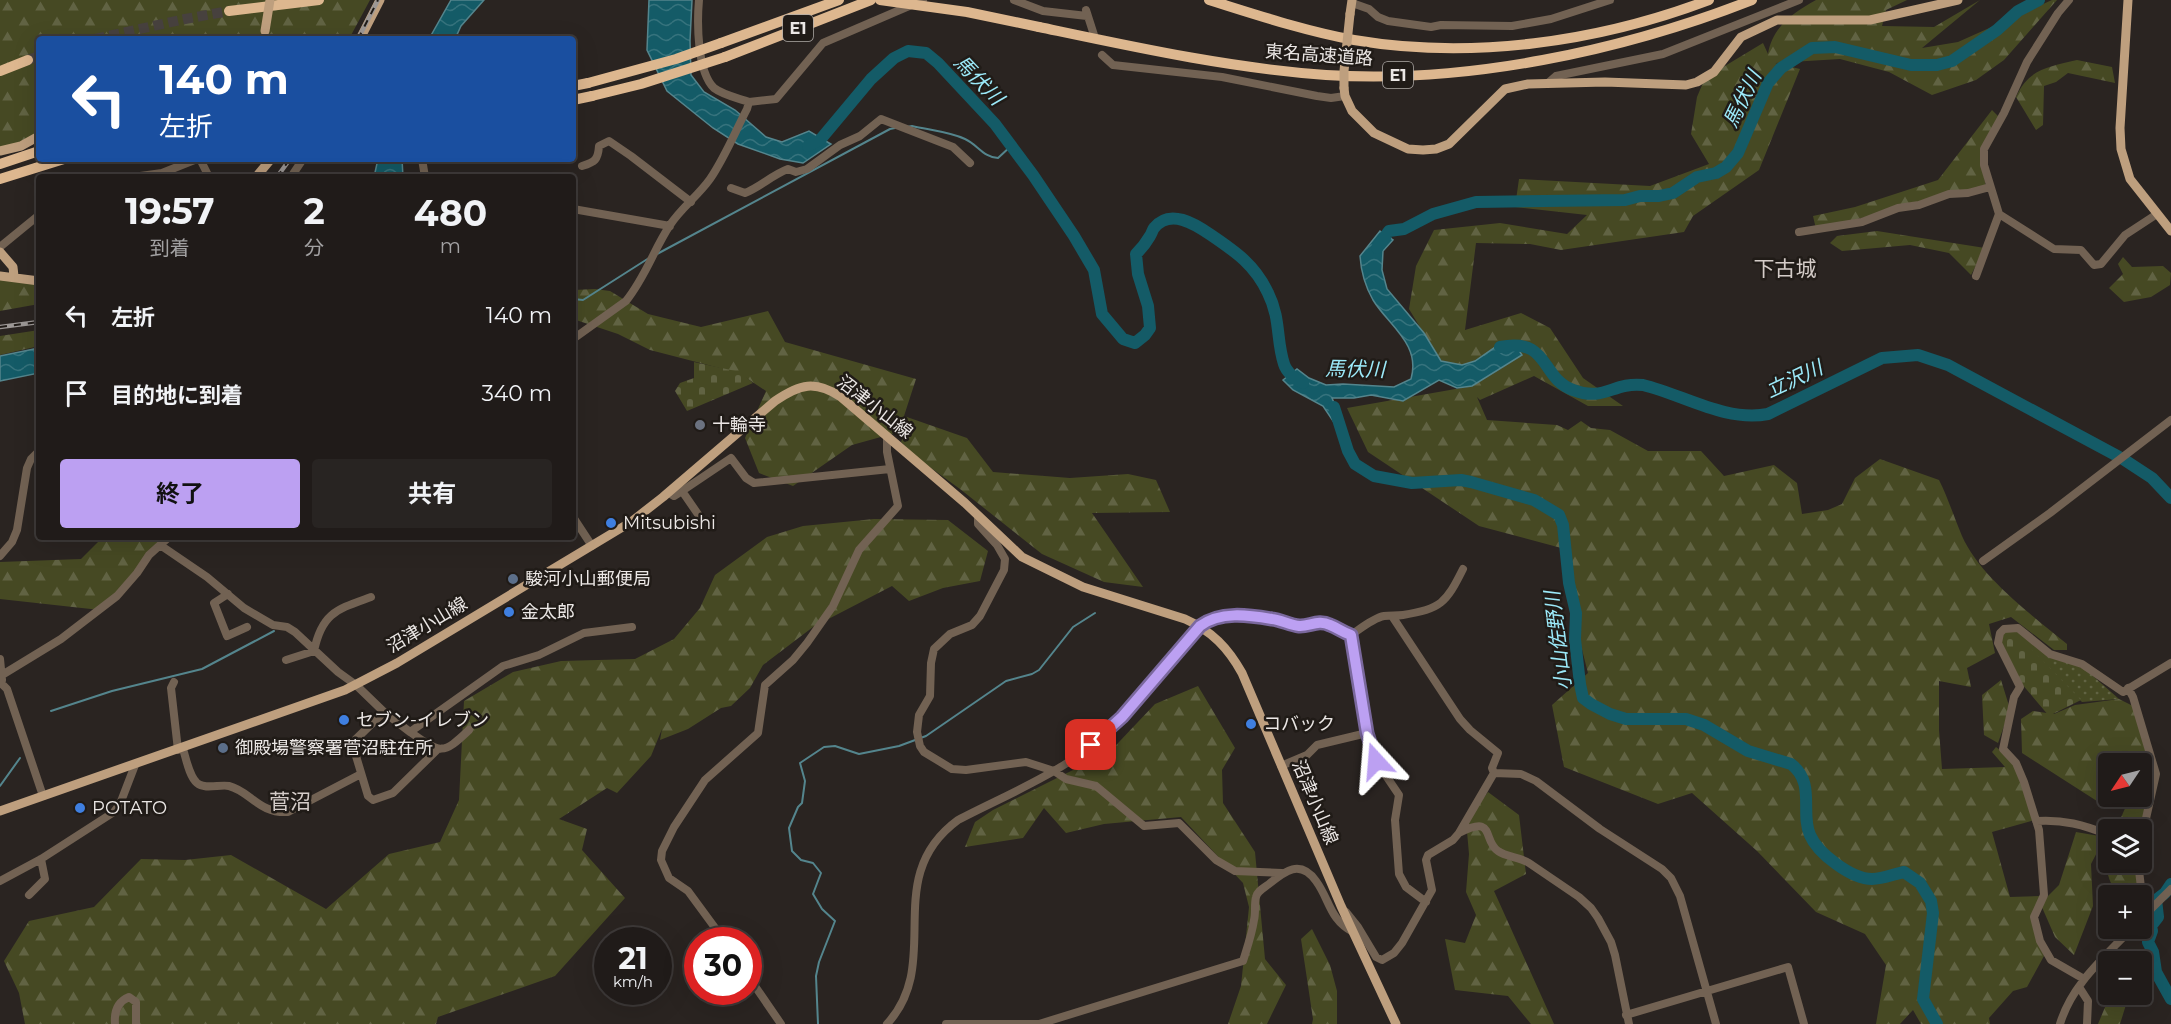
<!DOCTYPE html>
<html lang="ja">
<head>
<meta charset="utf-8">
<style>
  :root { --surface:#201b19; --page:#282422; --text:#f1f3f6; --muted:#a2a1a2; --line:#3d3938; --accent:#bca0f2 }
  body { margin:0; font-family:Montserrat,"Noto Sans JP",sans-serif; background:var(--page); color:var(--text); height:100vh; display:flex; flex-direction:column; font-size:22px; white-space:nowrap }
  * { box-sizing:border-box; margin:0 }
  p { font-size:20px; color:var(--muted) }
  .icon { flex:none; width:33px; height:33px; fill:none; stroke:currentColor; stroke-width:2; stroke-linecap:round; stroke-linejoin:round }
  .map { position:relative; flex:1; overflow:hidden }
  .drawer { position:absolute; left:36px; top:174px; width:540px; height:366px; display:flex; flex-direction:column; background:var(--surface); border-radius:6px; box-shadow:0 6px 24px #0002,0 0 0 2px var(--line) }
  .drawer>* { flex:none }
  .top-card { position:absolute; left:36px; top:36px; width:540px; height:126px; border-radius:6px; box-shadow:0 6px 24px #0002,0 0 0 2px var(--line); background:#1a4fa0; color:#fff; overflow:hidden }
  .needle { width:39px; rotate:235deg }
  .tools { position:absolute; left:2098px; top:753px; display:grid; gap:12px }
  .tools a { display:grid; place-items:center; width:54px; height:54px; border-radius:6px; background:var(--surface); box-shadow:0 6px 24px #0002,0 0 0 2px var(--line); font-size:30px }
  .speed { position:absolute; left:594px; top:927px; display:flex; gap:12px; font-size:30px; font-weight:700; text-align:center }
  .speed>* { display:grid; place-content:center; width:78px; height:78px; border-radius:50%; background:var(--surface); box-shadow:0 6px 24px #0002,0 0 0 2px var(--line); line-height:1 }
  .speed small { font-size:15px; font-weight:400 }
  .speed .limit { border:9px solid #d22; background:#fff; color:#111 }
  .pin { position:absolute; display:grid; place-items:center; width:51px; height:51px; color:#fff; margin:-26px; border-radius:12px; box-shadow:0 3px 9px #0006 }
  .me { position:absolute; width:66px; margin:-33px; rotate:341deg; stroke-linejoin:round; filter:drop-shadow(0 0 4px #0008) }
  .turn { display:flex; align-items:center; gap:21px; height:126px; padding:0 24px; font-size:27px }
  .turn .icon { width:78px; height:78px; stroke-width:2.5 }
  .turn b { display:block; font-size:42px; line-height:51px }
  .eta { display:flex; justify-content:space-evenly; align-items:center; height:102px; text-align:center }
  .eta b { font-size:36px; font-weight:700; line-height:42px }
  .primary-button { display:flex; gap:12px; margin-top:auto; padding:12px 24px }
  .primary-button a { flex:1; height:69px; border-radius:6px; background:var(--accent); color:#111; font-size:24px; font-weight:700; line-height:69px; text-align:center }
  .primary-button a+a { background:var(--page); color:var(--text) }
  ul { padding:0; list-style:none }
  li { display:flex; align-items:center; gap:18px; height:78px; padding:0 24px }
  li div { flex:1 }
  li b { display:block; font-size:22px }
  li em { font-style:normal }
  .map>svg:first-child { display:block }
  .grass { fill:url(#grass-dots) }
  .forest { fill:url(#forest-firs) }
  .cemetery { fill:url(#cemetery-stones) }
  .water { fill:url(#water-waves); stroke:#54858d; stroke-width:1.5 }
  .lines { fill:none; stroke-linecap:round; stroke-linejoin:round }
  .stream { stroke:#54858d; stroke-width:2 }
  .river { stroke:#145b67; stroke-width:12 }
  .highway-tunnel { stroke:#47413e; stroke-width:10; stroke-dasharray:10 5; stroke-linecap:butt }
  .minor { stroke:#726253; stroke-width:8 }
  .major { stroke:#be9f7e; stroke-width:9 }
  .highway { stroke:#ddb78f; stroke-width:10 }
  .rail-casing { stroke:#9c9795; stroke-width:4.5 }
  .rail { stroke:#201b17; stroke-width:2; stroke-dasharray:7; stroke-linecap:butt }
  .major-bridge { stroke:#be9f7e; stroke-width:9 }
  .highway-bridge { stroke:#ddb78f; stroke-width:10 }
  .route-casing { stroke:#7a689d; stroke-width:15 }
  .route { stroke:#bca0f2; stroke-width:10 }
  .worship-dot { fill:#6b7280; stroke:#201b17; stroke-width:2 }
  .shop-dot { fill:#3f7fe0; stroke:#201b17; stroke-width:2 }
  .service-dot { fill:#5c6f8a; stroke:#201b17; stroke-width:2 }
  .labels { text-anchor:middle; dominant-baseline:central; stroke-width:5; stroke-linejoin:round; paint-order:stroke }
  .shield { fill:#201b17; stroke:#aeaaa7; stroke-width:1.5 }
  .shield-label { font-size:16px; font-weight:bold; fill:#ebe7e5 }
  .street-label { font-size:18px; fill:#ebe7e5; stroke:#201b17 }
  .poi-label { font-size:18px; fill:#ebe7e5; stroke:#201b17; text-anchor:start }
  .water-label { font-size:20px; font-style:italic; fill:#9ceafa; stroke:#201b17 }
  .quarter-label { font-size:21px; fill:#d4ccc8; stroke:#201b17 }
</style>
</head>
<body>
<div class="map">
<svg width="2171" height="1024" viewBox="0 0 2171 1024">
  <defs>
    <pattern id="grass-dots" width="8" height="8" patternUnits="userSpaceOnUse" patternTransform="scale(1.5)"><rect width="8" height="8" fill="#464923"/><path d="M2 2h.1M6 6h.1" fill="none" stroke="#616343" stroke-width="1.8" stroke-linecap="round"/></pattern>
    <pattern id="forest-firs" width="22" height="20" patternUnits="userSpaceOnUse" patternTransform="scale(1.5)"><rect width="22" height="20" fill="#464923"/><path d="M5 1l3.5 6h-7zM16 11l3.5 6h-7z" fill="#616343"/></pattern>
    <pattern id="cemetery-stones" width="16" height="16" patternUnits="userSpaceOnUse" patternTransform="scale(1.5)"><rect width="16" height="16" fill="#464923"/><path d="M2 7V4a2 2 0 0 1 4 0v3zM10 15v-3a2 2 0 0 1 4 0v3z" fill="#616343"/></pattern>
    <pattern id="water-waves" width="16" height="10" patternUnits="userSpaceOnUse" patternTransform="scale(1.5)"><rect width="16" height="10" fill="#145b67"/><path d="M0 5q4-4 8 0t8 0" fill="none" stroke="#36737d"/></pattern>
  </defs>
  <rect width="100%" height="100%" fill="#2a2421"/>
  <path class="grass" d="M2009,630H2018L2047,653L2085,669L2119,699L2082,702Z"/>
  <path class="forest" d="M0,0H370L349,39H39V142L14,148L0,154Z
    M1816,0H1907L1886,10L1882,26L1934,27L1980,0L1922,48L1958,42L2052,0H2057L2004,60L1976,80L1932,95L1889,72L1840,59L1775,63L1800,69L1759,170L1693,216L1684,232L1561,250L1530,244L1476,243L1465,330L1521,313L1550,328L1583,378L1623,406H1588L1534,376L1480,400L1477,397L1487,420L1557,425L1568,430L1581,421L1591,428L1610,430L1648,451H1701L1724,476L1774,465L1797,483L1802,514L1828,510L1842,504L1855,478L1880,459L1939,480C1948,498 1954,517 1962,536C1980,577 2033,616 2067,644V650H2054L2011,617L1989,624L1995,653L1967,668L1971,687L1939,681V730L1942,769L2005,767L1992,752L1996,747L2013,760L2035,820L1992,832L2010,897L2042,896L2041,903L2059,885L2076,832L2105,837L2091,864L2093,906L2074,955L2055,937L2041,905L2035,922L2044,956L2027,987L2013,991L1989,1018L1990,1024H1921L1913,1010L1900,1024H1876L1886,965L1865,934L1816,912L1757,851L1692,793L1658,804L1564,767L1552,705L1588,673L1575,622L1565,549L1479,526L1368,452L1347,408L1467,387L1438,357L1409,309L1416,266L1434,230L1500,223L1567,234L1587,215L1515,207L1519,179L1650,186L1709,164L1691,134L1697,97L1705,78L1763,43L1768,54C1772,27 1794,12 1816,0Z
    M2077,60L2112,67L2115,83L2068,73L2056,82L2044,86L2043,125L2036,130L2016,97C2029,68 2049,67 2077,60Z
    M1992,110L2001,119L1981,157L1986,188L1816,229L1813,216L1855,207L1938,180Z
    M1877,231L1985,248L1971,275L1949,253L1910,245L1842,251L1830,243L1837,236Z
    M2123,257L2132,267L2163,266L2171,273L2170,285L2151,297L2124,302L2109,288L2123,274L2118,264Z
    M0,274L39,285V304L0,311Z
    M595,289L610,291L648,314L701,327L768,311L785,342L916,379L904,416L967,438L993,472L1070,478L1128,474L1156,480L1170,512L1092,513L1143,587L1104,582L1042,554L960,489L920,460L901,442L906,430L852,445L793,486L759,473L745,438L766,391L739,373L650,350L618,334L573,319V290Z
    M39,330V346L0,355V336Z
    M874,519L948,520L988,551L980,581L943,588L909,601L892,586L813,627L763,665L750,688L731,706L721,708L688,729L660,740L662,729L651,756L617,793L607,788L559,819L587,829L582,850L625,898L555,976L438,1017L436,1024H25L19,993L4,961L29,921L94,907L141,859L185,860L231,855L326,909L389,854L440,842L459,800L464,701L513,672L561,661L635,659L674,639L700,608L715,575L767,537L803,526Z
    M103,537H169L100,610L0,599V562L81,559Z
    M2001,680L2010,709L1998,743L1984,735L1982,695Z
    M1198,686L1235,748L1222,770L1223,803L1255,852L1265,959L1286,985L1267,1024H1228L1241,986L1249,907L1243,883L1181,817L1104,824L1066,833L1044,808L1023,838L965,847L975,822L993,810L1081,766L1101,761L1155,704Z
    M2119,699L2139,709L2154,768L2142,829H2116L2130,797L2142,796V764H2109V796L2126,797L2100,803L2022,753L2021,719L2033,711L2054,714L2075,705Z
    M1488,792L1519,815L1526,874L1494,891L1554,1024H1531L1508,996L1455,990L1445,939L1465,943L1476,915L1466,892L1469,854L1466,820Z
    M2109,847V862L2137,863L2140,895H2117C2109,881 2102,864 2109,847Z
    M1312,929L1330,965L1337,991V1024H1312L1313,1019L1301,939Z
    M2109,987V994L2129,995L2120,1024H2098L2108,1000Z"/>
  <path class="cemetery" d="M694,362L740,372L753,383L687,411L675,391L680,383L694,378Z
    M2010,627L2081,700L2049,716L2021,683L1998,638Z"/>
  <path class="water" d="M451,0H484L461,26L455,39H429Z
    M649,0H692L690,41L691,75L704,92L735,110L766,137L782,142L809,131L831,144L803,163L780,159L738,144L713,128L667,91L647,50Z
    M378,159H402L403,177H374Z
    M1380,231L1393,240L1383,251L1382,270L1387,289L1424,333L1441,361L1462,365L1475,361L1501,343L1513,341L1522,355L1472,386L1457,388L1439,380L1403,401L1371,395L1354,398H1332L1341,420L1333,421L1323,406L1293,390L1283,380L1297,369L1309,378L1326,385L1343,384L1394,387L1411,379C1421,344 1389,326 1373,300C1365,286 1361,271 1360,256Z
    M39,348V373L0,381V356Z"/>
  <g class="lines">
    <path class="stream" d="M907,127L912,126C929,130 950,132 965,139C978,145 983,157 998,158L1011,146
      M657,254L890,129L895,128
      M573,299L583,300L649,258
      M51,711L112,691L202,669L274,631
      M0,786L20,758
      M818,1024L816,976L819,962L835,921L822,909L813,894L821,873L813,863L801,860L792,851L789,828L798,807L802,803L805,781L800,763L824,747L835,746L859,754L899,746L926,736L1006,681L1032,674L1039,670L1073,627L1095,613"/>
    <path class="river" d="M808,146L820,140L871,79L894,58L908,51L926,53L938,63L995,124L1033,175L1074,236L1094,270L1102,314L1123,339L1135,343L1145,335L1150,328L1148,306L1138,274L1136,254C1141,249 1146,243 1150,236C1151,235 1153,229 1154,228C1170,208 1195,224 1211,235C1236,252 1255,265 1268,293C1281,319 1276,340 1284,364C1286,371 1296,381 1303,383
      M1377,248L1389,231L1404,229L1433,214L1476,202L1625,200L1640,196H1659L1673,193L1697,177L1716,173L1726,167L1738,153L1768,83L1781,68L1812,48L1835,47L1911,65H1937L1952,61L1997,30L2018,11L2039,0
      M1500,347C1550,337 1540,378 1573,390C1605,402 1612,382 1643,385C1684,395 1725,422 1768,414L1882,358L1918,355L1948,365L2123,459L2152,478L2171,498
      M1334,407L1348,451L1355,464L1374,476L1412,483L1461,480L1471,482L1534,500L1559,515L1563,525L1569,583L1576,613L1575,639L1580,684L1583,698L1591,704L1610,714L1626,719H1686L1704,725L1748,751L1791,764C1816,783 1800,812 1810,835C1818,854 1852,879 1872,879C1883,879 1894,874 1904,872L1920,883L1931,901L1933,913L1923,999L1937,1024
      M2171,884L2165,893L2156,900L2158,917L2151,926L2152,931L2148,942L2153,952L2156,972L2171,999"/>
    <path class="highway-tunnel" d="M95,39L185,19L229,11
      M28,60L39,56"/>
    <path class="minor" d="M1014,0L1043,11L1087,16
      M1352,3L1369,9L1378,17L1388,21L1431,27L1441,25L1512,26L1551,19L1610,0
      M1086,10L1094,35
      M1102,55L1113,65L1222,77L1317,96L1331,98L1345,96
      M1548,83L1556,76L1663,54L1799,0
      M749,102L776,99L823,43L923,0
      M200,159L209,177
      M422,159L425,177
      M582,166C595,162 598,160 599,146L609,141L631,156L691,202
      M133,177L162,173L197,159
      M291,177L303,159
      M731,188L745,193C760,187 772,175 788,169L796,172L807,169L840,145L860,136L881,119L953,147L970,163
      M573,209L670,226
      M1999,214L2054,249L2081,250L2094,265L2101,264L2125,235L2157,214
      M1799,232L1862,222L1898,208L1919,205L1949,194L1968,193L1990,187
      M0,247L39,215
      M1976,276L1999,214L1984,165V149L2004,113L2027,62L2058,13L2069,0
      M573,339L626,301C646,276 653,251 670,225C681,208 698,196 710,179C725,157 735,132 747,109L749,102C738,98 723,95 714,88C697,72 697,22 699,0
      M682,491L731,458L746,478L754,483L890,469
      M669,493L674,496L682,491L702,520
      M978,516V524L997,545L1005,559L1004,570L980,616L972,625L950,634L934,649L931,663L930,696L919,715L917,732L920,746L924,752L952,769L966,770L1026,762L1054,771L1066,779L1096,786L1144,826L1179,823L1216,860L1235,871L1282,873
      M573,517L592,546
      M160,545L207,577L244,608L273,625L287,627L295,632L338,672L356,685L384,712L410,732L503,666L539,655L584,633L632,627
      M0,556L12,542L17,530L27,468L31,459L39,451
      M1983,561L2050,513L2171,420
      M228,594L214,603L227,636L247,627
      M1392,616L1460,719L1470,730L1498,753L1492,768L1494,773
      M0,659L2,680
      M286,660L314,651C322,612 338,609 371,597
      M2,675L61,639L117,596L137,573L149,555L169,537
      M174,682L171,688L178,750
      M1,683L7,689L43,796
      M2128,688L2133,697L2156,774L2142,836
      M384,712L356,739L353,746L368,796L373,800L393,793L438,749
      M410,732C440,753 442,756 469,730
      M1367,733L1376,761L1399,795L1395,820L1399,874L1406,887L1426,902
      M183,749C186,758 189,776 197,783C205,790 220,784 229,786C250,791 259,814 288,812L361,774
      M1281,766L1307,755L1317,745L1367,733L1351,635C1360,629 1373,618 1384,616C1390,615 1396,616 1403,615C1441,609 1446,603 1463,569
      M2036,821C2063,819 2084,825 2109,835
      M1459,833C1496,814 1482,840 1498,851C1506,857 1520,857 1529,863L1579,897L1591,908L1598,918L1611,942L1615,955L1629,1024
      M2138,862L2142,896
      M0,881L41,859L114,812L120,804L135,765
      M29,895L45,879L41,859
      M1346,912L1358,927L1376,957L1382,960L1394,953L1402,943L1432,890L1426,860L1428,855L1453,840L1459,833L1494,773L1521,774L1536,781L1600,829L1662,869L1671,878L1680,896L1716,1024
      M2142,918L2171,889
      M724,940L688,891L669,878L661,860L662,851L674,827L705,780L758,733L765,685L793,660L807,643L833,606L859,550L898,506L887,452V436
      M748,976L781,1024
      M2084,979L2051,960L2040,941L2034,917L2044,895L2039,830L2024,782L2016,763L2003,749L2014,697L2020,687L1998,643L2000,633L2004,629L2018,628L2050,654L2082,664L2123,692L2171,663
      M2079,987L2088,1001L2087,1024
      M1626,1015L1788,967L1804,1024
      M115,1024C114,1012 117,1002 129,997L136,1002V1024
      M887,1024C945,961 879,878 958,820C992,802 1035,784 1067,763C1120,727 1159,674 1200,626C1220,611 1248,615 1272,619C1281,620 1290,625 1299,626C1309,627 1318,619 1330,625C1337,628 1343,632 1351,635
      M946,1024H1039L1243,961C1247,948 1252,934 1254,920C1256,913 1254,904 1256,897C1257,891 1264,888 1269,884C1285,871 1300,859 1316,881C1330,900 1329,919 1353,932
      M2060,1024C2072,984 2104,958 2132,928"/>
    <path class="major" d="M2128,0L2120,128L2121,149L2130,179L2171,231
      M1350,14L1352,0
      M360,39L380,0
      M1344,88L1345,96L1352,111L1374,133L1408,149L1423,150L1436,149L1449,144L1505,89L1528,84L1605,82L1686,85L1697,82L1714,72L1741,37L1777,20H1870L1958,0
      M0,151L21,146L39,136
      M256,177L271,159
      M0,252L13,267L14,276
      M0,276L39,281
      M0,811L345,690L397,663L631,522L663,497L775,401C800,384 815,380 841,397L965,503L1022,557L1083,587L1185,619C1212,631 1228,648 1242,673L1341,906L1396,1024"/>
    <path class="highway" d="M1209,0C1257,15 1305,31 1354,40C1472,60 1598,42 1709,0
      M229,11L319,0
      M1039,27C1134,47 1229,68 1326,75C1466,84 1622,51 1752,0
      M721,43L839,0
      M725,57L871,0
      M0,71L28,60
      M573,86L588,83
      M573,100L592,96
      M0,164L39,151
      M0,179L64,159"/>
    <g class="rail-casing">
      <path id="rail" d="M358,39L378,0
        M277,177L290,159
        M0,327L39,322"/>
    </g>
    <use href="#rail" class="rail"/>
    <path class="major-bridge" d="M265,31L270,0
      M1344,88V71L1350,14"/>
    <path class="highway-bridge" d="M880,0L967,12L1039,27
      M588,83L676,59L721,43
      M592,96L641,84L725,57"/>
  </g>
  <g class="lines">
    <g class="route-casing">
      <path id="route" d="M1091,745L1122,717L1200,626C1220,611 1248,615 1272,619C1281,620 1290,625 1299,626C1309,627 1318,619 1330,625C1338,628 1342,632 1351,635L1367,733L1376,761"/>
    </g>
    <use href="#route" class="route"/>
  </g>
  <circle class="worship-dot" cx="700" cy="425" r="6"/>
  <g class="shop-dot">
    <circle cx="611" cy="523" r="6"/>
    <circle cx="509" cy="612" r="6"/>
    <circle cx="344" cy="720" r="6"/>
    <circle cx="1251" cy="724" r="6"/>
    <circle cx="80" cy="808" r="6"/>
  </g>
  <g class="service-dot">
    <circle cx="513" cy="579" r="6"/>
    <circle cx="223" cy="748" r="6"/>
  </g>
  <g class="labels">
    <g class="shield">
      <rect x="783" y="15" width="30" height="26" rx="4.5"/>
      <rect x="1383" y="62" width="30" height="26" rx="4.5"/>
    </g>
    <g class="shield-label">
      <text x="798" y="28">E1</text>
      <text x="1398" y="75">E1</text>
    </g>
    <g class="street-label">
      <text transform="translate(1319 55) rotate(4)">東名高速道路</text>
      <text transform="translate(875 407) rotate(38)">沼津小山線</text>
      <text transform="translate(427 625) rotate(-31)">沼津小山線</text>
      <text transform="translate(1315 802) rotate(67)">沼津小山線</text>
    </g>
    <g class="poi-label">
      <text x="712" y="425">十輪寺</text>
      <text x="623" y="523">Mitsubishi</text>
      <text x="525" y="579">駿河小山郵便局</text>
      <text x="521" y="612">金太郎</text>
      <text x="356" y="720">セブン-イレブン</text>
      <text x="1263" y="724">コバック</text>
      <text x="235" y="748">御殿場警察署菅沼駐在所</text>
      <text x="92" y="808">POTATO</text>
    </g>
    <g class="water-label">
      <text transform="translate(979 80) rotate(46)">馬伏川</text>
      <text transform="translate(1742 99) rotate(-64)">馬伏川</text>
      <text transform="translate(1355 369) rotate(1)">馬伏川</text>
      <text transform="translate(1794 379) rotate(-25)">立沢川</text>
      <text transform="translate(1558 641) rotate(-97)">小山佐野川</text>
    </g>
    <g class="quarter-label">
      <text x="1785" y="268">下古城</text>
      <text x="290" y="801">菅沼</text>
    </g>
  </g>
</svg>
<div class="tools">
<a><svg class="needle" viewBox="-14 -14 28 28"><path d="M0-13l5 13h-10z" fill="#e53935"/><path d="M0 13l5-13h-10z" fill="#a2a1a2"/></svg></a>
<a><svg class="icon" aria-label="layers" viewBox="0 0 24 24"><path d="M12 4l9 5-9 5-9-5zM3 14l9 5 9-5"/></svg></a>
<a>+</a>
<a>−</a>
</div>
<div class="speed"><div>21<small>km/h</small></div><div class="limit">30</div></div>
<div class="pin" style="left:1091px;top:745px;background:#d93025"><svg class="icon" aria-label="arrive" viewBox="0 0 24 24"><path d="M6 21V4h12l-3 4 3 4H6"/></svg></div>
<svg class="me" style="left:1376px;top:761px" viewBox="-20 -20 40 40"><path d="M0-17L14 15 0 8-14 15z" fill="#bca0f2" stroke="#fff" stroke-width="4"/></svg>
<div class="top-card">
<div class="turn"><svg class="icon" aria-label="left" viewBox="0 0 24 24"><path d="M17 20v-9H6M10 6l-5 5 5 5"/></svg><div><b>140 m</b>左折</div></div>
</div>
<section class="drawer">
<div class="eta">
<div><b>19:57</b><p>到着</p></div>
<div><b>2</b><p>分</p></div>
<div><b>480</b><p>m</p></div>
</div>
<ul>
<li><svg class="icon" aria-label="left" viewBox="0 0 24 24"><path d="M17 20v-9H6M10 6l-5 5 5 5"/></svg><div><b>左折</b></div><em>140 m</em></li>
<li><svg class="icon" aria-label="arrive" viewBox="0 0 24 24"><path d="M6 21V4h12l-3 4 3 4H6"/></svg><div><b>目的地に到着</b></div><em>340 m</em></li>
</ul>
<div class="primary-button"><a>終了</a><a>共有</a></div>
</section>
</div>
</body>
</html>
